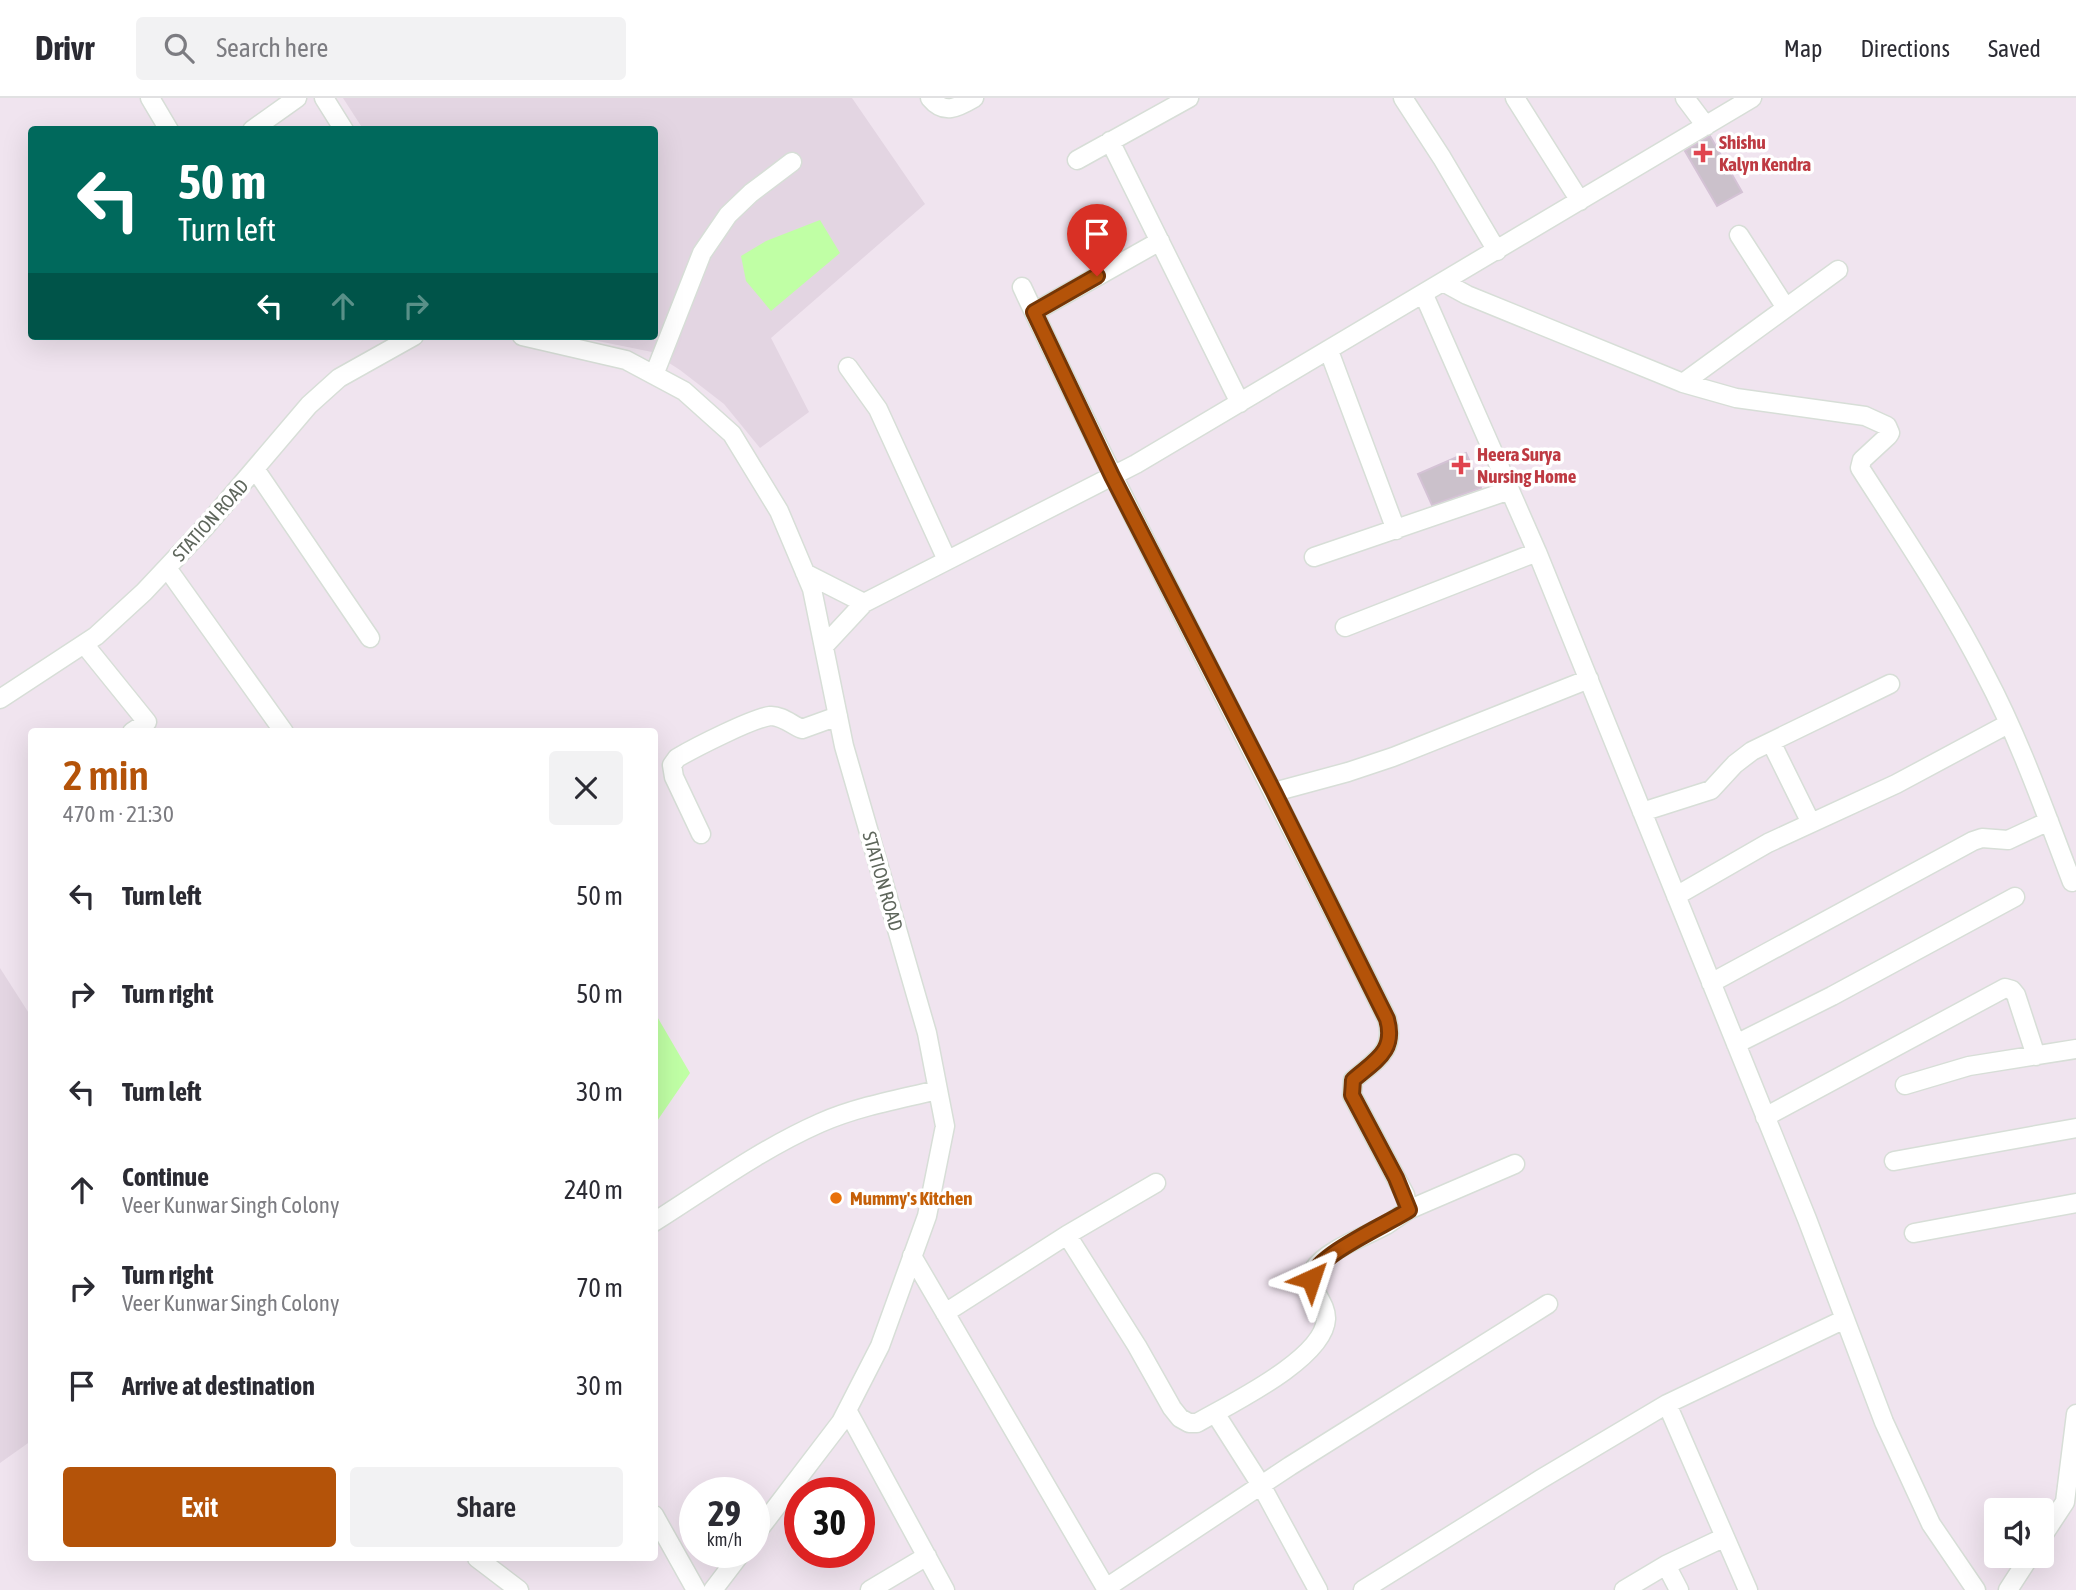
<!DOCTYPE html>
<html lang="en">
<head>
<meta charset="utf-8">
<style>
  :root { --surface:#fff; --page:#f2f2f3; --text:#2b2b33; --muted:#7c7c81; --line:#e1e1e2; --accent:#b45309 }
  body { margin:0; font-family:"Asap Condensed",sans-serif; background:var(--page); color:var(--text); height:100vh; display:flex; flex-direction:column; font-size:26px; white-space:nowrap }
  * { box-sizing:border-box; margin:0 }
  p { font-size:23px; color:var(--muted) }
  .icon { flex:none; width:38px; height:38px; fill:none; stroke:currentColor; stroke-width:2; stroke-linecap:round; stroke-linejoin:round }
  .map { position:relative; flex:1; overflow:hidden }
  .details { position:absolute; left:28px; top:630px; width:630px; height:833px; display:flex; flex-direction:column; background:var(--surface); border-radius:7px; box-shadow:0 7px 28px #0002 }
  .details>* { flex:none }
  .banner { position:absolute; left:28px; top:28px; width:630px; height:214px; border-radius:7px; box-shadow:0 7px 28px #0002; background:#00695c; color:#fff; overflow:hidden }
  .fabs { position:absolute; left:1984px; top:1400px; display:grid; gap:14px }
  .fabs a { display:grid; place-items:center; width:70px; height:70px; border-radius:7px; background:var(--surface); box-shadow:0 7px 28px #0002; font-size:35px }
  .speed { position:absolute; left:679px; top:1379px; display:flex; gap:14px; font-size:35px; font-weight:700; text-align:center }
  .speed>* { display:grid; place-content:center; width:91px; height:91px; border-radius:50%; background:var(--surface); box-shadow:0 7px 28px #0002; line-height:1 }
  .speed small { font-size:18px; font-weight:400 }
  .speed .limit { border:10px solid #d22; background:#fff; color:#111 }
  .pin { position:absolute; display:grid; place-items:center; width:60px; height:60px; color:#fff; margin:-72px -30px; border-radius:50% 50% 50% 0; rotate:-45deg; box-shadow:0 0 7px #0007 }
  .pin .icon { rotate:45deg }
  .me { position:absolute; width:77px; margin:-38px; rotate:42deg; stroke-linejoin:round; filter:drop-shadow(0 0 5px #0008) }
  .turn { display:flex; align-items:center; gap:24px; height:147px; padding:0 35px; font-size:32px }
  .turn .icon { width:91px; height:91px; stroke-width:2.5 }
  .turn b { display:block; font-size:49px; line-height:60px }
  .lanes { display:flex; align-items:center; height:66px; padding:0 35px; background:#0003; justify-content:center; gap:35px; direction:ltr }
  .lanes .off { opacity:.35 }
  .round { display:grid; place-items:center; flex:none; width:74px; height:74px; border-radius:7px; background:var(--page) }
  .head { display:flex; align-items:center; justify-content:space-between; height:119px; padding:0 35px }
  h1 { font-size:42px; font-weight:600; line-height:52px; color:var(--accent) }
  .primary-button { display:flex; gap:14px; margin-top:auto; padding:14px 35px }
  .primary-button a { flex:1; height:80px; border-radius:7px; background:var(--accent); color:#fff; font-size:28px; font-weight:600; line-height:80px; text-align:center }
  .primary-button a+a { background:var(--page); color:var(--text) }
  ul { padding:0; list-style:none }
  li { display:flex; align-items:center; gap:21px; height:98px; padding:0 35px }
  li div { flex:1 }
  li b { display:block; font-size:26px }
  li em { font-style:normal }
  header { display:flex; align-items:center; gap:42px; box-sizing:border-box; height:98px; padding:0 35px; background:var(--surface); border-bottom:2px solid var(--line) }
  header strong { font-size:33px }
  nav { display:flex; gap:38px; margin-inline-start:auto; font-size:24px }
  .search { width:490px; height:63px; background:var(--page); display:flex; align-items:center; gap:18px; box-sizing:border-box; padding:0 24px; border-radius:7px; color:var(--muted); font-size:26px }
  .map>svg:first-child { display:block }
  .education { fill:#e3d5e2 }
  .water { fill:#c0ffa5 }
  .building { fill:#cbc1cb; stroke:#d4c2d5; stroke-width:2 }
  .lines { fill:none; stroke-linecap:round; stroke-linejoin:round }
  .street-casing { stroke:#d7ded7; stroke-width:21 }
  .street { stroke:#fff; stroke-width:18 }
  .route-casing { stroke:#753606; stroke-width:18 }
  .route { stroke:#b45309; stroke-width:12 }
  .health-dot { fill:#e0444e; stroke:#fff; stroke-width:2.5 }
  .food-dot { fill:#e8710a; stroke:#fff; stroke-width:2.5 }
  .labels { text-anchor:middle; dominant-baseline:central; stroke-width:7; stroke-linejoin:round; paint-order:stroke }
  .health-label { font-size:19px; font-weight:bold; fill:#be3a42; stroke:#fff; text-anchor:start }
  .street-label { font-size:19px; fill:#5e665c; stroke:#fff }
  .food-label { font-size:19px; font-weight:bold; fill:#c56008; stroke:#fff; text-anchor:start }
</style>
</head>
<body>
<header>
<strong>Drivr</strong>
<div class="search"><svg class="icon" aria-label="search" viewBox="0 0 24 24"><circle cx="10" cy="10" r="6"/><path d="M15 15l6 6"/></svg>Search here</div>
<nav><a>Map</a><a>Directions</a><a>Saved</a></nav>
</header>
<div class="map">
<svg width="2076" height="1492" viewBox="0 0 2076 1492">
  <rect width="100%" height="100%" fill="#f0e4ef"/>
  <path class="education" d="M343,0H852L925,106L771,240L809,314L760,350L724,306L680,272L652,254L573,238H654V32L363,31Z
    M0,870L32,920L31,1343L0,1365Z"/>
  <path class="water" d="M820,122L840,155L771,213L746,183L741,158L766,143Z
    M655,915L690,975L655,1026H654Z"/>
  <path class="building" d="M1710,38L1742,94L1717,108L1685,53Z
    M1466,355L1481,390L1432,407L1418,376Z"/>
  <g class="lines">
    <g class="street-casing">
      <path id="street" d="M150,0L169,32
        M324,0L344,32
        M930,0C944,17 957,10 974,0
        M1403,0L1442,60L1497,153
        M1515,0L1580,103
        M1685,0L1706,28
        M252,32L297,0
        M1110,43L1240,305
        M1077,62L1189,0
        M1739,137L1786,210
        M1445,185L1467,197L1683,285L1736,300L1865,318L1887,328L1890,335L1888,338L1862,362L1860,370C1903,437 1949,505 1985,576C2020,642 2045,714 2072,784
        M1022,189C1138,436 1266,677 1387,921C1396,953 1376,962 1353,982L1352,997L1405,1097L1408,1112C1401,1117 1394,1122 1386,1127C1368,1137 1325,1153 1314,1171C1304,1188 1327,1203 1326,1221C1324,1261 1230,1306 1197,1325H1189L1180,1320L1172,1310L1137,1248L1067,1137
        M1424,197L1537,454L1807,1121L1884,1324L1931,1426L1976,1492
        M1034,214L1160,143
        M522,238L626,262L684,293L732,336L779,413L812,491L844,648L927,935L938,992L945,1028L927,1118L880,1248L841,1324L754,1438
        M1329,253L1396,432
        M848,269L878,311L947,462
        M654,277L702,155L728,117L751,95L792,64
        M1683,285L1838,172
        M255,371L370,540
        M1314,459L1510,392
        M167,470L284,634
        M805,475L864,505
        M1345,529L1537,454
        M84,546L147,624L132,634
        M824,548L864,505L1136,366L1752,0
        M0,601L96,538L144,494L206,428L309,307L339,280L414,238
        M1771,644L1811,725
        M1274,694L1348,674L1393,659L1589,581
        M1642,714L1711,692L1735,666L1752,653L1890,586
        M701,736L674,679L672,667L677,660C696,649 751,621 770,618C781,617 792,627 802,631L838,618
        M1676,798L1768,745L1896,686L2008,626
        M1711,885L1973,743L1982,740L2008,742L2049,723
        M1736,946L1832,898L2015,799
        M1905,987L1969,968L2076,951
        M1765,1019L2005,890L2012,892L2016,897L2036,958
        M1894,1063L2076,1030
        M1408,1112L1515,1066
        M654,1124C708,1090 761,1051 820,1025C856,1009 899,1001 938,992
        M1914,1135L2076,1105
        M912,1158L1107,1492
        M945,1215L1067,1137L1156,1085
        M1667,1306L1748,1492
        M847,1312L945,1492
        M1215,1315L1261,1387L1318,1492
        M654,1417L696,1492
        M2042,1439L2065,1404L2076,1316
        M477,1460L519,1492
        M1666,1467L1679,1492
        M1106,1490L1290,1368L1548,1206
        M713,1492L742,1454
        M870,1492L927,1458
        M1363,1492L1541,1381L1667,1306L1845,1221
        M1624,1492L1666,1467L1725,1439
        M2008,1492L2030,1458"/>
    </g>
    <use href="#street" class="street"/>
  </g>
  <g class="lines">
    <g class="route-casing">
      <path id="route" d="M1097,178L1034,214L1112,378L1274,694L1387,921C1396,953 1376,962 1353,982L1352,997L1396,1080L1409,1112C1386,1127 1316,1157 1311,1181"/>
    </g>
    <use href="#route" class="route"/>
  </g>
  <g class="health-dot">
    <path d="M1699.5 44.5h7v7h7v7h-7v7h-7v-7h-7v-7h7z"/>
    <path d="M1457.5 356.5h7v7h7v7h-7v7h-7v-7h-7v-7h7z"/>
  </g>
  <circle class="food-dot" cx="836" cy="1100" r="7"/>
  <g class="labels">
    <g class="health-label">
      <text x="1719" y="44">Shishu<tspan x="1719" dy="22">Kalyn Kendra</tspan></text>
      <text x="1477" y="356">Heera Surya<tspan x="1477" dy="22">Nursing Home</tspan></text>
    </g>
    <g class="street-label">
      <text transform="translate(210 422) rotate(-48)">STATION ROAD</text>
      <text transform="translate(883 783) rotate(74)">STATION ROAD</text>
    </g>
    <g class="food-label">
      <text x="850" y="1100">Mummy's Kitchen</text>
    </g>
  </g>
</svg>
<div class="fabs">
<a><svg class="icon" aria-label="sound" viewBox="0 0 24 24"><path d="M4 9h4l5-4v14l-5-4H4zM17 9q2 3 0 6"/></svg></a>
</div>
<div class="speed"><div>29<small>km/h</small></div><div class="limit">30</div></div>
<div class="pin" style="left:1097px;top:178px;background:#d93025"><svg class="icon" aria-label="arrive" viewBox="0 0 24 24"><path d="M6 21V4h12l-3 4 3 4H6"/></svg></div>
<svg class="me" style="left:1311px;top:1181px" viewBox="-20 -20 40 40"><path d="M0-17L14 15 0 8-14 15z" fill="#b45309" stroke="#fff" stroke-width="4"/></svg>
<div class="banner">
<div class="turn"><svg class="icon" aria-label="left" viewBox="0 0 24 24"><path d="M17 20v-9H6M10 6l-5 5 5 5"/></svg><div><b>50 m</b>Turn left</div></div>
<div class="lanes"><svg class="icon" aria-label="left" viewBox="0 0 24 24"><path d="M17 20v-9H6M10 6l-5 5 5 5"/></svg><svg class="icon off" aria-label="ahead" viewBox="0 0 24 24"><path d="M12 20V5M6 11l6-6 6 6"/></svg><svg class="icon off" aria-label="right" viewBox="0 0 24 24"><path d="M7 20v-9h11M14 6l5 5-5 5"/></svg></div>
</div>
<section class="details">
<div class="head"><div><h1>2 min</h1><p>470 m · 21:30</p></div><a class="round"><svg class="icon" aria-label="close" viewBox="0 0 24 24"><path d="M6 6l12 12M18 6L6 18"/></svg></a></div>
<ul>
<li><svg class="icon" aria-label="left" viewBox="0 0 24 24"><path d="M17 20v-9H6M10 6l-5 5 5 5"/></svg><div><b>Turn left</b></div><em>50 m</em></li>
<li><svg class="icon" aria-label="right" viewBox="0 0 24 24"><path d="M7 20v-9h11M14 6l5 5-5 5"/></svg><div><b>Turn right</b></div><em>50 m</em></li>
<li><svg class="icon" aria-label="left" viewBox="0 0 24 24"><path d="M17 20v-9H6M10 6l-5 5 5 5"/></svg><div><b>Turn left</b></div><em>30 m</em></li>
<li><svg class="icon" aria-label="ahead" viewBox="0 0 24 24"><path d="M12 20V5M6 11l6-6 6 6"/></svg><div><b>Continue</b><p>Veer Kunwar Singh Colony</p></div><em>240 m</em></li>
<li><svg class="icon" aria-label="right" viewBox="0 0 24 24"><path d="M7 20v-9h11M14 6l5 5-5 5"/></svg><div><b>Turn right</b><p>Veer Kunwar Singh Colony</p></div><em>70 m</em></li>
<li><svg class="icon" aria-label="arrive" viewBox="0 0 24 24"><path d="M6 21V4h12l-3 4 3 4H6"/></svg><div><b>Arrive at destination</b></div><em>30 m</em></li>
</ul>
<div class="primary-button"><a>Exit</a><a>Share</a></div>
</section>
</div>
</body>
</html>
